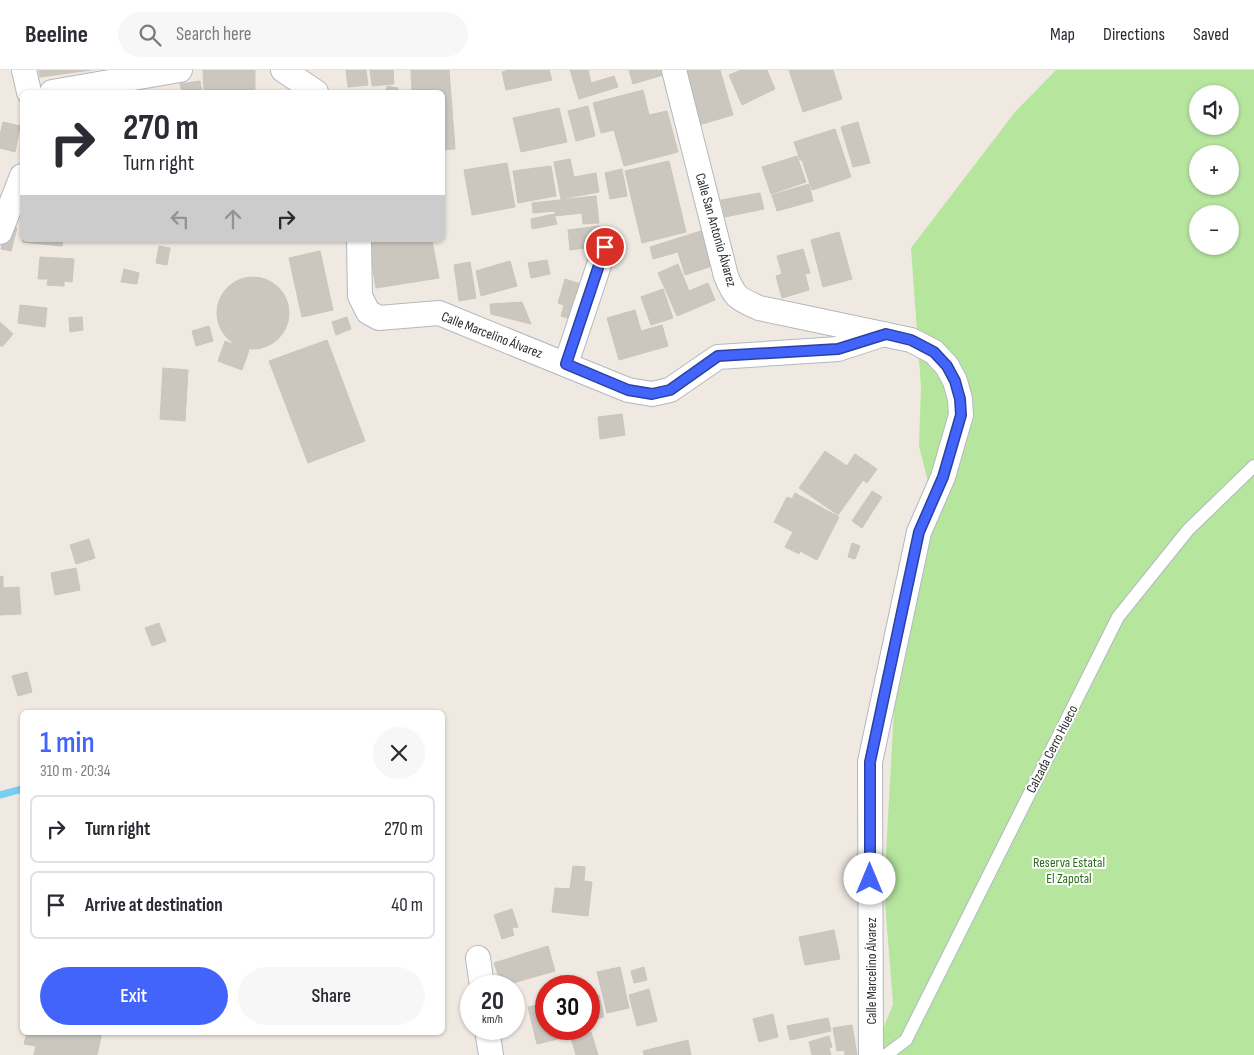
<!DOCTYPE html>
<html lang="en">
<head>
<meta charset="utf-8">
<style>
  :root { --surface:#fff; --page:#f7f7f7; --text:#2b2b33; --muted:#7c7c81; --line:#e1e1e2; --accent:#4264fb }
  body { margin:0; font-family:"Sofia Sans Condensed",sans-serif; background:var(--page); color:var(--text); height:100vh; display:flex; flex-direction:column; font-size:19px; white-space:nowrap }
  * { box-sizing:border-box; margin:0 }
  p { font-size:16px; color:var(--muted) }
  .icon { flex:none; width:28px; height:28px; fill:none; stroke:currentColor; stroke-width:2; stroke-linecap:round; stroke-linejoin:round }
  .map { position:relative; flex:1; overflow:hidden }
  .details { position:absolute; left:20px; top:640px; width:425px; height:325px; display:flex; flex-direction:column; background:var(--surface); border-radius:8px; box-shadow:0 1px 4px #0004 }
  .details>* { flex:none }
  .banner { position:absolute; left:20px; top:20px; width:425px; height:152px; border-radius:8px; box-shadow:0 1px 4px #0004; background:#fff; color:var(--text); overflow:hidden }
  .controls { position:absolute; left:1189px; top:15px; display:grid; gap:10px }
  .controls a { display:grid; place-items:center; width:50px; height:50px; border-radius:50%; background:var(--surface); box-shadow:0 1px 4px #0004; font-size:25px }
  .speed { position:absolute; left:460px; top:905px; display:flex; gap:10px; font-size:25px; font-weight:700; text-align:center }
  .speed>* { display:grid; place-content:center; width:65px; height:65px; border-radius:50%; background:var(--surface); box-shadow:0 1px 4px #0004; line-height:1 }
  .speed small { font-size:12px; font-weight:400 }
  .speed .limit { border:8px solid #d22; background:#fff; color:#111 }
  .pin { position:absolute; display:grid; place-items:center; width:42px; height:42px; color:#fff; margin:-21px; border:2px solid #fff; border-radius:50%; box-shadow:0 1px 5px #0007 }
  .me { position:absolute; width:55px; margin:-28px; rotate:0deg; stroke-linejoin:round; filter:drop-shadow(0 0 4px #0008) }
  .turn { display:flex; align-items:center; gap:18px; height:105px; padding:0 20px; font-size:22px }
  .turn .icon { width:65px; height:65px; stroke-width:2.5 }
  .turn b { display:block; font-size:35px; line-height:42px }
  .lanes { display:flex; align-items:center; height:48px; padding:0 20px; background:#0003; justify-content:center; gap:25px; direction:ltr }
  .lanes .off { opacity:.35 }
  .round { display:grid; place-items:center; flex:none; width:52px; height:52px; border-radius:26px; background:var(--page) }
  .head { display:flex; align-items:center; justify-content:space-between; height:85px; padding:0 20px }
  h1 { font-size:30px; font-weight:600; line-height:38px; color:var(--accent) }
  .button { display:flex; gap:10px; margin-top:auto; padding:10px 20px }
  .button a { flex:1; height:58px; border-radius:30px; background:var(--accent); color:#fff; font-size:20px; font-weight:600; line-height:58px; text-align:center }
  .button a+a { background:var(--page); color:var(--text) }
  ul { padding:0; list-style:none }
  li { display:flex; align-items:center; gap:15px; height:68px; margin:0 10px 8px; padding:0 10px; border:2px solid var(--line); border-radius:8px }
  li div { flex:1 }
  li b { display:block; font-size:19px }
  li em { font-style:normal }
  header { display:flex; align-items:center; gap:30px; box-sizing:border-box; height:70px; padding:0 25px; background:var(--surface); border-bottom:1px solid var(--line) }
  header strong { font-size:24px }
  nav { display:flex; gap:28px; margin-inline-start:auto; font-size:18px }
  .search { width:350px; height:45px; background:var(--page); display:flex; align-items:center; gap:12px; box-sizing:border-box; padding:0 18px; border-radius:28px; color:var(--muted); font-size:19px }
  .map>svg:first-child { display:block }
  .green { fill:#b6e59e; fill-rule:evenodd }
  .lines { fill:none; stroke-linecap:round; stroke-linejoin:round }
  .stream { stroke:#75cff0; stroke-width:7 }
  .building { fill:#cbc7bf; stroke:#cbc5ba }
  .service-casing { stroke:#b4b7c1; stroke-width:14 }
  .minor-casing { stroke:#b4b7c1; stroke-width:26 }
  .service { stroke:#fff; stroke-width:12 }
  .minor { stroke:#fff; stroke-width:24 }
  .route-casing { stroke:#2b41a3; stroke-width:12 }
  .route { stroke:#4264fb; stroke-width:9 }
  .labels { text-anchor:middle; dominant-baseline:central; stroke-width:4; stroke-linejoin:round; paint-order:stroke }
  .street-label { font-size:14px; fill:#2e2e2e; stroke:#fff }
  .park-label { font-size:14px; fill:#2c6e1b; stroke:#fff }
</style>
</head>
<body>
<header>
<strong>Beeline</strong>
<div class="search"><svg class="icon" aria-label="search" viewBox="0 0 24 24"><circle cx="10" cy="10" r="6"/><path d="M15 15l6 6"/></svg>Search here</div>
<nav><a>Map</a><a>Directions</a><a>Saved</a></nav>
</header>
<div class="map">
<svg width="1254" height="985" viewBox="0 0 1254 985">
  <rect width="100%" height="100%" fill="#efe9e1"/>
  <path class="green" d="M1056,0H1254V985H873L893,934L884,820L895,621L935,440L919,376L921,316L911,178L1015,42ZM1198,24H1230V56H1198ZM1198,84H1230V116H1198ZM1198,144H1230V176H1198Z"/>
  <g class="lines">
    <path class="stream" d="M0,725L22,719"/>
  </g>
  <path class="building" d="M39,0H91L40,7Z
    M203,0H255V22H223L222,20L204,21Z
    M346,0H366L368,15L348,17Z
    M370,0H393L394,14L372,16Z
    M411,0H449L455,79L442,80V22H412Z
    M510,0H549L552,10L506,20L502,2Z
    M570,0H588L591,13L614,6L618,17L579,29Z
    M629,0H662L663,5L633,14Z
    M684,0H720L733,45L699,55Z
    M741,0H767L775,19L742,35L729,5Z
    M789,0H833L842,29L803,42Z
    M200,11L202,22H182L180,14Z
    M387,16L398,18V22H386Z
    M643,20L649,45L667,41L678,82L624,96L614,60L601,63L593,33Z
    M588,36L595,66L576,71L568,41Z
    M559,38L567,72L521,82L513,48Z
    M3,52L20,56L15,82L0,78V65Z
    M858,52L870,93L853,97L841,57Z
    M835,59L851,107L812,120L802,90H800L794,72Z
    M797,86L806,112L771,124L762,97Z
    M570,89L574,107L596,103L599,122L561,129L554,92Z
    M669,91L686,162L642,173L625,101Z
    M507,93L515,137L472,145L464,100Z
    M551,96L556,126L518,133L513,101Z
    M622,99L627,126L610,129L605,103Z
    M809,114L813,131L777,141L772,125Z
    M760,123L764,139L725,147L721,130Z
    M596,126L599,153L583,154L582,143L555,146V141L533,143L532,133Z
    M554,144L557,154L532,159L531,149Z
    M6,155L17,158L11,181L1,179Z
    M599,156L602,176L570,180L568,160Z
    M704,160L715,195L685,205L678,182L653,189L650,177Z
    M839,162L852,209L823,217L811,170Z
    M23,170H63L62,176L23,172Z
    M368,170H432L439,208L376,218Z
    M159,176L170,178L167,195L156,193Z
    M803,179L810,203L805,204L809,220L782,228L776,206L782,204L777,186Z
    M320,181L333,240L302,247L289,188Z
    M40,187L74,189L72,212L64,211V216L47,215L48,209H38Z
    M547,190L550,204L531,208L528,193Z
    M510,191L517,216L481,226L476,201Z
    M470,192L476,228L459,231L454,195Z
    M678,194L689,221L708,213L715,230L677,246L658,203Z
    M124,199L139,203L137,214L121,212Z
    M217 243a36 36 0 1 1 72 0a36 36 0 1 1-72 0Z
    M565,209L587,216L576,251L561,246L564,235L558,233Z
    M663,219L673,248L651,255L641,227Z
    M522,232L531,254L491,244L490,234Z
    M20,235L47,238L45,257L18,253Z
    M635,240L641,261L662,255L668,276L619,290L607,248Z
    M82,247L83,260L70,262L69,248Z
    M347,247L351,259L336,265L332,252Z
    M0,252L13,264L2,277L0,275Z
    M209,256L213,271L196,276L192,261Z
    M327,270L365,371L308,393L269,291Z
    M225,271L249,280L242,300L218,291Z
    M163,298L188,300L185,351L160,349Z
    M622,344L625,365L600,369L598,347Z
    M825,381L847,396L855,384L877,399L867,413L863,410L838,445L799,418Z
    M872,421L882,427L862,458L852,451Z
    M795,423L839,447L817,490L800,481L799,484L785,477L793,462L774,452L787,427L792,429Z
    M89,469L95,488L76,494L70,475Z
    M852,473L860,476L855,489L848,487Z
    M76,498L80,520L55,525L51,503Z
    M3,506V518L19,517L21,544L0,545V507Z
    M159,553L166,571L152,576L145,558Z
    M27,602L32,622L18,626L12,606Z
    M573,796L585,797L584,811L592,812L588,846L552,842L555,818L570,819Z
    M512,839L518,857L512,858L514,865L502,869L494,845Z
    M834,860L840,889L805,895L799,867Z
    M548,876L555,901L502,916L494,893Z
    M620,897L629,938L607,943L597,902Z
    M644,897L647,910L634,913L631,901Z
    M649,919L657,951L637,956L629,925Z
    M599,925L604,947L589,951V927Z
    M546,933V959H564L566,967L537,974L528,937Z
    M773,944L778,967L759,972L753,949Z
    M828,948L831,961L790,970L787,956Z
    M852,955L857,985H845L844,980L837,981L833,958Z
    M27,962H48L58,966L59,962H102L97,985H34L36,976L24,974Z
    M591,962L598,985H576L571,968Z
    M829,966L832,977L829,978L831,985H812L809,972Z
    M688,970L691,985H644L643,981Z"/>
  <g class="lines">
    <g class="service-casing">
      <path id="service" d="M886,985L906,970L1118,547L1188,460L1254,396"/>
    </g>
    <g class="minor-casing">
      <path id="minor" d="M24,0L29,22
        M283,0L316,22
        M674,0L726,206C735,228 737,228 759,238L911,270L934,282L947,296L955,311L960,329L961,345L943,407L919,462L870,692L871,985
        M52,22L180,0
        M0,162L22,106
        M359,170L360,226L368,242L379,248L439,243L628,320L652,324L670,320L718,287L838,279L884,264
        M566,294L605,177
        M478,888L482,916
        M487,959L491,985"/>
    </g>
    <use href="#service" class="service"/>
    <use href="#minor" class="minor"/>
  </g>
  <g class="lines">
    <g class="route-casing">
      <path id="route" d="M605,177L566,294L628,320L652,324L670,320L718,286L838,279L886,264L911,270L934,282L947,296L955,311L960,329L961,345L943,407L919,462L870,692V809"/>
    </g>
    <use href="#route" class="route"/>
  </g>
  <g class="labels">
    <g class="street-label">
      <text transform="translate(716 160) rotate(74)">Calle San Antonio Álvarez</text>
      <text transform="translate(492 265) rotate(21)">Calle Marcelino Álvarez</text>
      <text transform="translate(1052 679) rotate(-63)">Calzada Cerro Hueco</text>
      <text transform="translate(871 901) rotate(-90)">Calle Marcelino Álvarez</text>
    </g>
    <g class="park-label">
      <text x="1069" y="792">Reserva Estatal<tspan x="1069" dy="16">El Zapotal</tspan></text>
    </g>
  </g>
</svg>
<div class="controls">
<a><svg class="icon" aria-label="sound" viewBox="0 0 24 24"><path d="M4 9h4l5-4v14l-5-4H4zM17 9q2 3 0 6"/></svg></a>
<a>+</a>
<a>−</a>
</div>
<div class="speed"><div>20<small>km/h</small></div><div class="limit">30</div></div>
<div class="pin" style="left:605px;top:177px;background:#d93025"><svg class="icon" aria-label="arrive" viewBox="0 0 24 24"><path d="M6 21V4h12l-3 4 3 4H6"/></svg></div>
<svg class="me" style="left:870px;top:809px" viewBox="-20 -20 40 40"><circle r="19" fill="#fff"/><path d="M0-13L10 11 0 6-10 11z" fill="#4264fb"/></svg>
<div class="banner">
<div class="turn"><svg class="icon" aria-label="right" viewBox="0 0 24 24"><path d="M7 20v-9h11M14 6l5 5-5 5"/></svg><div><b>270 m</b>Turn right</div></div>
<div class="lanes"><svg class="icon off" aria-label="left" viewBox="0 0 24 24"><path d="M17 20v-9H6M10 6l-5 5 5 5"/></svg><svg class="icon off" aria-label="ahead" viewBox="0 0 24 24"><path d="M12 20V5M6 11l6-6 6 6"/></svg><svg class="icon" aria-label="right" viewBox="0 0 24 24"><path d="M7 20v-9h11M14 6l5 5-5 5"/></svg></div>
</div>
<section class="details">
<div class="head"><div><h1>1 min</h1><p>310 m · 20:34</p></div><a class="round"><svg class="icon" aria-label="close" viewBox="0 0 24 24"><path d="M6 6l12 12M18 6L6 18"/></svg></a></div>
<ul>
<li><svg class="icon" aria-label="right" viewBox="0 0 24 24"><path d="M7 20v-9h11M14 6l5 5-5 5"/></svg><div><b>Turn right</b></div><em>270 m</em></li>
<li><svg class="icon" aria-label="arrive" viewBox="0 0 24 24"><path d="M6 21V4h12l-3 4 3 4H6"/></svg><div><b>Arrive at destination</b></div><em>40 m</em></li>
</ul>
<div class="button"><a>Exit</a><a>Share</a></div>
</section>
</div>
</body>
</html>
